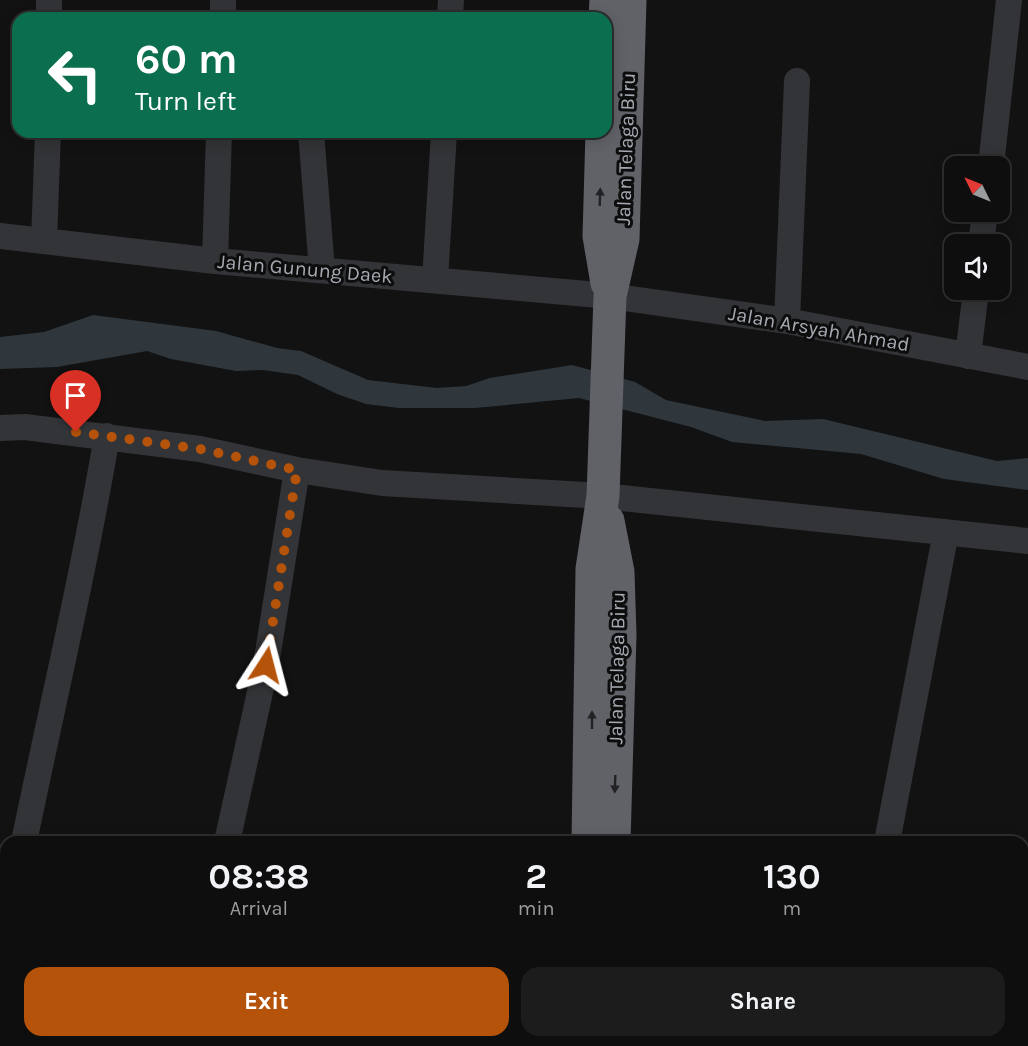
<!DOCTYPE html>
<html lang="en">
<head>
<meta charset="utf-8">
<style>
  :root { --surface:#0e0e0e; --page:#1c1c1c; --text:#f1f3f6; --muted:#9b9c9e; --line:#2e2e2e; --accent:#b45309 }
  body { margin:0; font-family:Karla,sans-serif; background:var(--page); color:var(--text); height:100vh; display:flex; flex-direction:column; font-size:22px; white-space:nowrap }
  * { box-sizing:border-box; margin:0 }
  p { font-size:20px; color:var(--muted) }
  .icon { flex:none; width:33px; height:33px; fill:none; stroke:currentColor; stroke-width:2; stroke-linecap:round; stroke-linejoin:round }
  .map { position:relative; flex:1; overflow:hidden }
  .sheet { position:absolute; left:0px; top:836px; width:1029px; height:212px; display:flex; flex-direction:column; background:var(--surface); border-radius:18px 18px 0 0; box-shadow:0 3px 15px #0003,0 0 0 2px var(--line) }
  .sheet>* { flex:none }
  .top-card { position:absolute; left:12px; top:12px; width:600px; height:126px; border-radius:18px; box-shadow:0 3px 15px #0003,0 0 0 2px var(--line); background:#0b6e4f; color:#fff; overflow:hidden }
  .needle { width:39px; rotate:313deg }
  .tools { position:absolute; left:944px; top:156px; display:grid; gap:12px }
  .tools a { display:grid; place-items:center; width:66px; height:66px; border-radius:12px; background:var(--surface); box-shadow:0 3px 15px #0003,0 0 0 2px var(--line); font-size:30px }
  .pin { position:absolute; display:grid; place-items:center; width:51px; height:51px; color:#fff; margin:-62px -26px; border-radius:50% 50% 50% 0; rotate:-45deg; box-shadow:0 0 6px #0007 }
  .pin .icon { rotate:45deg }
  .me { position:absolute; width:66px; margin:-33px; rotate:9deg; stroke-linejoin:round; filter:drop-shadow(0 0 4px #0008) }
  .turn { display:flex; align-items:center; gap:21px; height:126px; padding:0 24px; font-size:27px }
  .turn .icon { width:78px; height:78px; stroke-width:2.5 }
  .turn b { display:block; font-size:42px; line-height:51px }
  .eta { display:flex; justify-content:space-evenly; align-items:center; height:102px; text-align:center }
  .eta b { font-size:36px; font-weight:700; line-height:42px }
  .cta { display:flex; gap:12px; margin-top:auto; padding:12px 24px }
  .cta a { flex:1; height:69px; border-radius:18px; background:var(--accent); color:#fff; font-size:24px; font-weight:700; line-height:69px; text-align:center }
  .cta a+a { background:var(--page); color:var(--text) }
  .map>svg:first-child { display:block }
  .water { fill:#2f373c }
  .building { fill:#444548 }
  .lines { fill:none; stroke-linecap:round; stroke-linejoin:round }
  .minor { stroke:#333437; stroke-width:26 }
  .highway { stroke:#606268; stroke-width:33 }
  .oneway { fill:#222224 }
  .route { stroke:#b45309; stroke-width:10; stroke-dasharray:0 18 }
  .labels { text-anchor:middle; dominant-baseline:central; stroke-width:6; stroke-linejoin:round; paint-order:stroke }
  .street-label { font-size:20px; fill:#a5aab2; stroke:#0d0d0e }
</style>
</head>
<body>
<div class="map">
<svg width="1028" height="1046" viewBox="0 0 1028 1046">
  <rect width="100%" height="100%" fill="#121213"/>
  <path class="water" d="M93,315L216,331L277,348L301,351L368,380L437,388L466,386L490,378L572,365L635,382L666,400L765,421L823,419L997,461L1028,458V490L944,479L861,454L732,442L691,427L579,398L475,408H399L366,404L337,394L298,375L263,370L236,371L171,359L147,351L57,367L0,369V337L44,332Z"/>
  <path class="building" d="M450,1041H544L538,1046H454Z"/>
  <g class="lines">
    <path class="minor" d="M49,0V18
      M223,18V0
      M450,18L451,0
      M311,132L322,270
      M991,166L1009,0
      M0,236L215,261L610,296L787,321L1028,367
      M44,241L48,132
      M981,244L985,212
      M215,261L219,132
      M435,280L444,132
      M787,321L797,81
      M968,356L976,290
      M0,428L25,427L200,449L297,470L382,483L603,496L1028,541
      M24,842C52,706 84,572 107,436
      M227,842L266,665L297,470
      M887,842L946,532
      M0,878H6
      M0,976L6,947
      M1023,1035L1028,1036
      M194,1046L195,1041
      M348,1046L349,1041
      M716,1046L718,1041
      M868,1046L870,1041"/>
    <path class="highway" d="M605,18L606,0
      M602,132L599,236L607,283
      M608,521L618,572L620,635L614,842
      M588,842L592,569L603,496L610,296L623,239L630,0
      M596,1046V1041"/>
  </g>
  <defs><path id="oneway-solid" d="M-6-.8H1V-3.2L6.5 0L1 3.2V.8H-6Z" transform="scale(1.5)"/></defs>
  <g class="oneway">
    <use href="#oneway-solid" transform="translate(600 197) rotate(-88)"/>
    <use href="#oneway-solid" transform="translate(592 720) rotate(-90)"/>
    <use href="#oneway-solid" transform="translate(615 784) rotate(92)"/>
  </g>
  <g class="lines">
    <path class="route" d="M76,432L200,449L297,470L266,665"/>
  </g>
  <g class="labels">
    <g class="street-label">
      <text transform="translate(626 149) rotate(-88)">Jalan Telaga Biru</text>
      <text transform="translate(305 269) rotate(5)">Jalan Gunung Daek</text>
      <text transform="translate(819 329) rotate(10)">Jalan Arsyah Ahmad</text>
      <text transform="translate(617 668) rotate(-89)">Jalan Telaga Biru</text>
    </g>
  </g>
</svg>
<div class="tools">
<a><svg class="needle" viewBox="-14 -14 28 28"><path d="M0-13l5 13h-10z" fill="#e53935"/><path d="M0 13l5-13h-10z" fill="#9b9c9e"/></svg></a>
<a><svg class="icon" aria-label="sound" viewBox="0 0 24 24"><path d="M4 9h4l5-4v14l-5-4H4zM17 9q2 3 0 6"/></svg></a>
</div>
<div class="pin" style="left:76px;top:432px;background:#d93025"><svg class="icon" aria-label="arrive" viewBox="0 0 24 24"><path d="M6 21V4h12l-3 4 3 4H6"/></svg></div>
<svg class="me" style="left:266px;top:665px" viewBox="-20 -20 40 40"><path d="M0-17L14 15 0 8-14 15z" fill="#b45309" stroke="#fff" stroke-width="4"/></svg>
<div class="top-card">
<div class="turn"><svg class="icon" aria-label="left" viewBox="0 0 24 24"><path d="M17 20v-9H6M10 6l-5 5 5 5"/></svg><div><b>60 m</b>Turn left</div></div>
</div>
<section class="sheet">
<div class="eta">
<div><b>08:38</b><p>Arrival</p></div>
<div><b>2</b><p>min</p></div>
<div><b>130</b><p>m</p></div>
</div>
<div class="cta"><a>Exit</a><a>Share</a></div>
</section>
</div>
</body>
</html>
